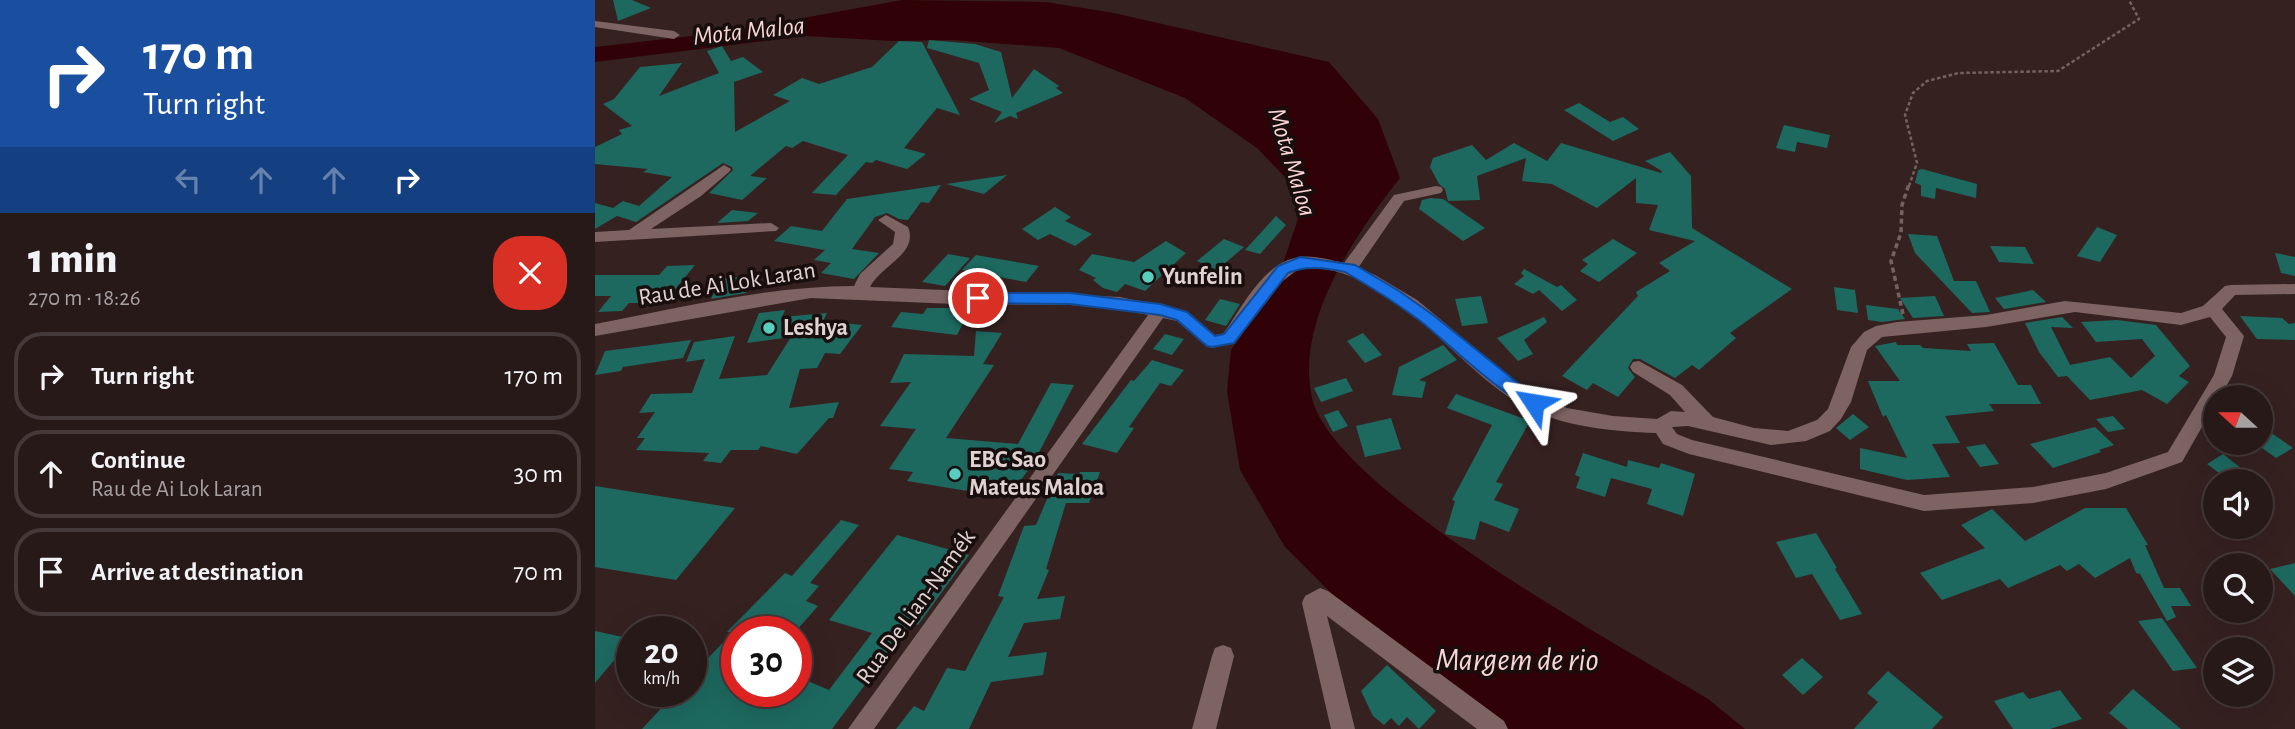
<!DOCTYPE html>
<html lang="en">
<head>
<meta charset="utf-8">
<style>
  :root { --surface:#281919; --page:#302222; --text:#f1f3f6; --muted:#a5a0a2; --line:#443838 }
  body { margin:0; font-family:"Alegreya Sans",sans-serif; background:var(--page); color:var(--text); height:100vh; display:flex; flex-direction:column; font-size:26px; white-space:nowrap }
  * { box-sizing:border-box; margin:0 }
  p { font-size:23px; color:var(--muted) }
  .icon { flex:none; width:38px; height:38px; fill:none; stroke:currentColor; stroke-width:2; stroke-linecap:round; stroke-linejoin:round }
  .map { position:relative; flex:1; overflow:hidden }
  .drawer { display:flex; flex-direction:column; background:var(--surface); width:595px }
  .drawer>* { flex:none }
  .top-card { background:#1a4fa0; color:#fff; overflow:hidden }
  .needle { width:46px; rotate:291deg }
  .tools { position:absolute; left:1608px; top:385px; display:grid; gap:14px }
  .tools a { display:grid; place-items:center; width:70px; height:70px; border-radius:50%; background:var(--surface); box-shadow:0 7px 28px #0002,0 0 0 2px var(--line); font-size:35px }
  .speed { position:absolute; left:21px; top:616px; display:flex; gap:14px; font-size:35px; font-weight:700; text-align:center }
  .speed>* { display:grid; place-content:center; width:91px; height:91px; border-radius:50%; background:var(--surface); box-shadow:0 7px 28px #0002,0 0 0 2px var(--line); line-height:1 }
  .speed small { font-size:18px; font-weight:400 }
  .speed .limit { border:10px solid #d22; background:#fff; color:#111 }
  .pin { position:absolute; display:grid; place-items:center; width:60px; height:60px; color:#fff; margin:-30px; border:4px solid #fff; border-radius:50%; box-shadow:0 2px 7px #0007 }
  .me { position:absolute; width:77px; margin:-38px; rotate:303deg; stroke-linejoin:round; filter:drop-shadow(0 0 5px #0008) }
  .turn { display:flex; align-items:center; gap:24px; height:147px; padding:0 28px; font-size:32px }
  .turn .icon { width:91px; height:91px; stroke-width:2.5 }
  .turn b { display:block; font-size:49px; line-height:60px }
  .lanes { display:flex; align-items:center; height:66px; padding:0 28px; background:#0003; justify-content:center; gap:35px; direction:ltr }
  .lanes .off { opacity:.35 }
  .round { display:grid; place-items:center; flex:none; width:74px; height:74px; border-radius:28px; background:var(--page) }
  .headline { display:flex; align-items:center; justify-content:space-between; height:119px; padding:0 28px }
  h1 { font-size:42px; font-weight:800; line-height:52px }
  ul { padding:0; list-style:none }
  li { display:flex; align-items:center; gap:21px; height:88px; margin:0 14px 10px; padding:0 14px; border:4px solid var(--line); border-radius:28px }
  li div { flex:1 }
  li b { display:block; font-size:26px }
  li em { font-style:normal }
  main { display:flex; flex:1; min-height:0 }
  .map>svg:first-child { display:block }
  .water { fill:#300207 }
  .building { fill:#1d6960 }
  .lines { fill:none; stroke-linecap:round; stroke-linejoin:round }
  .path-far1 { stroke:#746261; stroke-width:2.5; stroke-dasharray:3.5 2.5; stroke-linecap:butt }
  .path { stroke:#746261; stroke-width:3.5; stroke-dasharray:5 3.5; stroke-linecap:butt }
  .minor { fill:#7d6463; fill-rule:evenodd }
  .route { fill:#1a73e8; stroke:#114b97; stroke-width:2 }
  .poi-dot { fill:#58cebf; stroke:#170e0d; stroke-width:2.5 }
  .labels { text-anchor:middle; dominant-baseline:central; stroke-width:7; stroke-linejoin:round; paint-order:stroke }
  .poi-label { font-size:24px; font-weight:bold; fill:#e0d2d1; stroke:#170e0d; text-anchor:start }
  .street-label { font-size:24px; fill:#e0d2d1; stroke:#170e0d }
  .water-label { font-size:26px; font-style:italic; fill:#fad5d4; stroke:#170e0d }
  .near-water-label { font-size:32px; font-style:italic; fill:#fad5d4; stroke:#170e0d }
</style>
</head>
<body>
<main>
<section class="drawer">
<div class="top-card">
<div class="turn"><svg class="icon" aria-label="right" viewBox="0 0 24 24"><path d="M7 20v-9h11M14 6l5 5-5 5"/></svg><div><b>170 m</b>Turn right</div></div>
<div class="lanes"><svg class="icon off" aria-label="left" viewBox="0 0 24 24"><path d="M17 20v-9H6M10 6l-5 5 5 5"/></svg><svg class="icon off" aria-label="ahead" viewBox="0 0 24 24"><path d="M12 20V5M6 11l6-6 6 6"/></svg><svg class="icon off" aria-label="ahead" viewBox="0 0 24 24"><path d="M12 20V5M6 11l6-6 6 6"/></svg><svg class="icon" aria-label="right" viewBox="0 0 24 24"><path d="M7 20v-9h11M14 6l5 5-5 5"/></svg></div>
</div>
<div class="headline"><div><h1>1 min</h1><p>270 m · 18:26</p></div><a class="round" style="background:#d93025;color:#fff"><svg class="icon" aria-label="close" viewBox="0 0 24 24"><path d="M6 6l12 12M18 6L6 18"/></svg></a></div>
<ul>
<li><svg class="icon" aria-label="right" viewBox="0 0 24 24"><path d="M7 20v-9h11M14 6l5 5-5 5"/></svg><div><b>Turn right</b></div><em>170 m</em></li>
<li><svg class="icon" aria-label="ahead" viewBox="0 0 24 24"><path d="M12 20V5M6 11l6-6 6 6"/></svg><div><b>Continue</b><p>Rau de Ai Lok Laran</p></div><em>30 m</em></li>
<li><svg class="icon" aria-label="arrive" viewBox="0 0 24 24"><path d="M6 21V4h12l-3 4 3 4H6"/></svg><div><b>Arrive at destination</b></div><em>70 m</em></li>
</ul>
</section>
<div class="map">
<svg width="1700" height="729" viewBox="0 0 1700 729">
  <rect width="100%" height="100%" fill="#362121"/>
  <path class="water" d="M307,0L451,2L519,13L734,62L783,119L805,178C760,235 700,321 717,398C738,490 1028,647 1113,699L1150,729H904L779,636L690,547L645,470L632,391L636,350L679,290L710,198L662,148L590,98L464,48L358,40L298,41L210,36L0,62V47L131,32Z"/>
  <path class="building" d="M18,0H37L56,8L23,21Z
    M334,40L380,44L406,52L417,98L439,69L464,86L461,88L468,93L421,113L423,119L415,116L399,123L407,112L374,99L394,90L384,63L332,48Z
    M304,41L327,42L365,115L342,108L309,148L331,154L312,169L281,160L277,163L271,162L241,195L217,193L253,155L208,141L197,148L191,146L155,176L172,178L147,200L114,193L138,170L137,167L128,163L41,222L22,216L0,229V203L18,208L28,201L44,206L77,177L48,172L53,169L0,164V147L27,134L24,130L37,126L8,104L19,99L45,67L87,63L64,96L124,73L112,51L127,46L136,61L148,57L168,72L139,82L140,132L195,101L178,95L207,78L224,84L277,67Z
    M984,103L1015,122L1028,117L1044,129L1018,141L969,110Z
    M1189,125L1235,135L1232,148L1202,142L1200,152L1181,148Z
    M919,143L952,161L966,143L1066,173L1067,171L1050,161L1075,152L1096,176L1097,228L1197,289L1135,333L1141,338L1104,370L1097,365L1080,378L1045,359H1038L1033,368L1040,377L1023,397L998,383L992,390L967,376L1043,296L1041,292L1075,271L1064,263L1100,241L1054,230L1063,205L1041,203V178L1002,208L957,184L927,181L931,158L882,176L885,200L853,201L850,189L844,184L835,167L838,158L877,145L891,160Z
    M1327,169L1382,184L1381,198L1341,188L1340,199L1326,196V185L1320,183L1323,170Z
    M412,175L389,194L351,184Z
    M346,185L334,203L326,202L313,220L304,219L292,213L280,217L257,249L284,253L259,279L226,273L236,263L219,260L230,250L179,241L196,226L227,231L252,199Z
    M836,198L848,199L890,228L868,241L824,209L827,200Z
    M460,207L476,217L470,221L497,234L480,246L455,234L443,240L427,229Z
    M137,210L163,213L153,221L122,223Z
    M681,216L691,225L665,254L650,250Z
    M1502,227L1522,235L1505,262L1482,256Z
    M1313,234L1342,236L1359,281H1381L1395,312L1377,313L1320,253Z
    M629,239L649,247L622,270L602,261Z
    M1018,239L1042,253L1004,282L985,271L993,264L987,260Z
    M571,241L591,253L550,291L530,284L522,292L508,288L498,280L501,278L484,270L497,254L539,262Z
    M1395,246L1430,247L1439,264L1404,262Z
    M1680,253L1700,257V276L1686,273Z
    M353,254L375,258L350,286L327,282Z
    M381,255L398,258L444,266L431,282L367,270Z
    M100,265L69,303H34L27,311L3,312L16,296H0V275H64L72,266Z
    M929,269L962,287L966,285L982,300L967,311L944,290L938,294L919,284L929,276L926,273Z
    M159,275L151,293L116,299L126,279Z
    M1239,287L1260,290L1263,313L1242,310Z
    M1438,290L1451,302L1409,309L1400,298Z
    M886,296L893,323L867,326L860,299Z
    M1340,296L1349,316L1318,318L1305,298Z
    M625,299L645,304L631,326L610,320Z
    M1271,305L1303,309L1310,319L1287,322L1273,320Z
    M332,308H376L362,335L296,327L306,312L328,314Z
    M190,310L187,317L232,313L228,321L267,325L245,354L230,353L222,368L205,369L194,408L244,402L238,418H234L202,454L166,446L163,450H136L126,463L108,461L114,453L41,450L50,438H42L60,412L44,413L56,394L97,393L110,359L91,362L99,342L140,336L124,379L172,375L196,337L152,343L164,313Z
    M1645,316L1687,318L1694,324L1700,323V340L1662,339Z
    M949,317L952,322L929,340L938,354L923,361L902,338Z
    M1467,317L1478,328L1456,327L1475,365L1515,357L1536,378L1560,356L1547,339L1501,342L1486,322L1522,320L1561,325L1595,366L1584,376L1594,382L1572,404L1547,390L1495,400L1472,376L1463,377L1444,352L1430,323Z
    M381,331L407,333L388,364L399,365L351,438L423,444L456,383L479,385L439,462L418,491L396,487L391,494L312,481L318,472L294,469L321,429L285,426L316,382L295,383L309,354L379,356Z
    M768,333L787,355L770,363L752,341Z
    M570,334L589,339L577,355L558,349Z
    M96,340L88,358L28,367L26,371L0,375L10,351Z
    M1301,342L1302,345H1325L1328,348L1376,351L1372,344L1399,343L1423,385H1436L1446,404H1394L1399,411L1350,416L1365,443L1337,444L1355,477L1312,480L1265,469V448L1312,458L1291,415L1288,417L1273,381H1305L1280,346Z
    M848,345L862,360L824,380L831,382L827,398L797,395L804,367Z
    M557,360L589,370L576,386L565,383L534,427L539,428L522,453L487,444L536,380L539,381Z
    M751,378L758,391L726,402L719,388Z
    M861,394L935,421L901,482L908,484L899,500L924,509L914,532L885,521L880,540L850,534L860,501L857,500L897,425L852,408Z
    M743,410L753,426L738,432L729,415Z
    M1258,414L1274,427L1255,440L1241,428Z
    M1518,416L1530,429L1513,432L1501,419Z
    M796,418L806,449L770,457L761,426Z
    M1500,427L1519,445L1504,450L1506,452L1458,468L1435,444Z
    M1675,432L1698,448L1681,458L1660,443H1666V437Z
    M1390,444L1404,464L1385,467L1371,447Z
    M988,453L1032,467L1033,460L1064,468L1066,463L1100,474L1088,516L1052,504L1057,489L1016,478L1010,497L981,488L985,477L980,475Z
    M1628,454L1651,472L1635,481L1612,464Z
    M485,472H505L494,503H471L451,569L454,570L442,599L470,596L465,619L429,623L413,657L452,652L448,675L396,682L374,729H301L319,706L329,711L352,668L370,671L409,597L403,596L429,526L441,525L463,473L484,474Z
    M0,486L140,508L81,580L0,567Z
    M1490,508H1531L1553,545H1550L1569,588H1585L1596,606H1576L1581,617L1572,621L1545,574L1541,573L1535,558L1500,578L1484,564L1472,571L1465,565L1413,588L1405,579L1347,600L1325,573L1390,548L1366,525L1397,509L1430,541Z
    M246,520L264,525L215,583L224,586L211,601L223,606L201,631L195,628L191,632H142V691H201V676L234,690L277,633L234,620L302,535L374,555L323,625L316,623L237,729H47L82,691H96V676L138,632H132L190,573L197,576Z
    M1221,533L1242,568L1240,569L1267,614L1245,620L1217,574L1201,578L1181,542Z
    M1700,563V596L1675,569Z
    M1567,618L1602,668L1578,671L1543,621Z
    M0,631L37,639L0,683Z
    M1207,658L1228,677L1208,695L1187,675Z
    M792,665L841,711L824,729L812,717L804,726L796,718L789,725L778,716L766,691Z
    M1293,671L1348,717L1337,729H1259L1283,702L1272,693Z
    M1538,689L1586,729H1533L1514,713Z
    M1465,690L1487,719L1455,729H1418L1399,701L1428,692L1434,699Z"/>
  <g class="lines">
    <path class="path-far1" d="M1314,186L1322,163L1310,115L1318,93L1332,81L1364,73L1463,71L1544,19L1534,0"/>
    <path class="path" d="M1308,314L1296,261L1306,233L1307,205L1314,184"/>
    <path class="minor" d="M0,21L79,31L85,35L79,39L0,27Z
      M129,165L136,169L134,172L106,196L56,229L176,223L184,228L181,231L0,242V232L34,230Z
      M841,186L846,187L848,190L846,193L809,201L763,268L780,275L822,300L921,382L948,399L972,408L1018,416L1062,419L1076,411L1090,412L1075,395L1038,372L1035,367L1038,362L1044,361L1087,385L1118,417L1159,428L1193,431L1222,420L1233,409L1256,347L1269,332L1281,326L1302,322L1391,315L1470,301L1586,313L1608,306L1630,286L1636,285L1700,284V294L1640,295L1627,309L1649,336L1637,376L1625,397H1620V404L1587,462L1511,489L1438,503L1329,511L1094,454L1068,444L1061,433C1015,431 966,427 925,404C853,361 800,267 706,267L680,287L639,343L617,348L611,346L582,321L568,318L279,729H253L553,315L525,309L475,305L360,304L216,298L0,336V324C85,308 172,286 259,286L265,274L298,244L300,232L283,220L291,215L313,227C324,254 285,266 275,287L525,297L593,312L620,335L628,334C647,308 669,261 705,257C719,255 735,260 749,263L799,195ZM1480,312L1586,325L1615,317L1631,337L1619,375L1573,452L1511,473L1438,487L1329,495L1097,440L1082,434L1077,427L1093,426L1176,445L1211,441L1235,431L1246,419L1256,402L1272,350L1287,337L1391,327Z
      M725,588L733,591L909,721L913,729H882L732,616L760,729H736L707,603L710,596Z
      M628,645L636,648L639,656L621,729H597L617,656L620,648Z"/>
  </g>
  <path class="route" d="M705,257L760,265L804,291L838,315L948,403L945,407C924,414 845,335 824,320C800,302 776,287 750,272C731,268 711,265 693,273L639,343L617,347L612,346L582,320L565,315L475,304L383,303L376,298L383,293H475L565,304L592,312L620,336L629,334L683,266Z"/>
  <g class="poi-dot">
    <circle cx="553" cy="277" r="7"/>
    <circle cx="174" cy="328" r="7"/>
    <circle cx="360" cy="474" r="7"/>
  </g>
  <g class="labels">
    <g class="poi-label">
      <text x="567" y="277">Yunfelin</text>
      <text x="188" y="328">Leshya</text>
      <text x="374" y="460">EBC Sao<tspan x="374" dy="28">Mateus Maloa</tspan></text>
    </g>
    <g class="street-label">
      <text transform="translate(132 284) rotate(-9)">Rau de Ai Lok Laran</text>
      <text transform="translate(321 607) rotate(-54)">Rua De Lian-Namék</text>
    </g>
    <g class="water-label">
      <text transform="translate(154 31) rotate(-6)">Mota Maloa</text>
      <text transform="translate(697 162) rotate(73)">Mota Maloa</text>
    </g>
    <g class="near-water-label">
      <text x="922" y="660">Margem de rio</text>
    </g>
  </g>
</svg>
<div class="tools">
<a><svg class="needle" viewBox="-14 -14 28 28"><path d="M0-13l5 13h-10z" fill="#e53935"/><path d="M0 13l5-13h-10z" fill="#a5a0a2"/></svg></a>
<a><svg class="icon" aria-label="sound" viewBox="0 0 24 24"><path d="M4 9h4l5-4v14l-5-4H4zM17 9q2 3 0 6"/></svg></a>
<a><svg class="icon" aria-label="search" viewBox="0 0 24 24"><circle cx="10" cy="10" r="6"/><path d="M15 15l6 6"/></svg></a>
<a><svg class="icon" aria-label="layers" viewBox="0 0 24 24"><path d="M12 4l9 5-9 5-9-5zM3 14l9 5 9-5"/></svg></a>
</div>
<div class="speed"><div>20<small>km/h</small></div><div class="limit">30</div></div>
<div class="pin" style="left:383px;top:298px;background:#d93025"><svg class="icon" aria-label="arrive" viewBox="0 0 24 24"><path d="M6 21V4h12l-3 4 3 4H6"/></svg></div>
<svg class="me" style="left:939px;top:403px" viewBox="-20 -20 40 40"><path d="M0-17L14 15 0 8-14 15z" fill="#1a73e8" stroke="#fff" stroke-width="4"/></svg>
</div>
</main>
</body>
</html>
